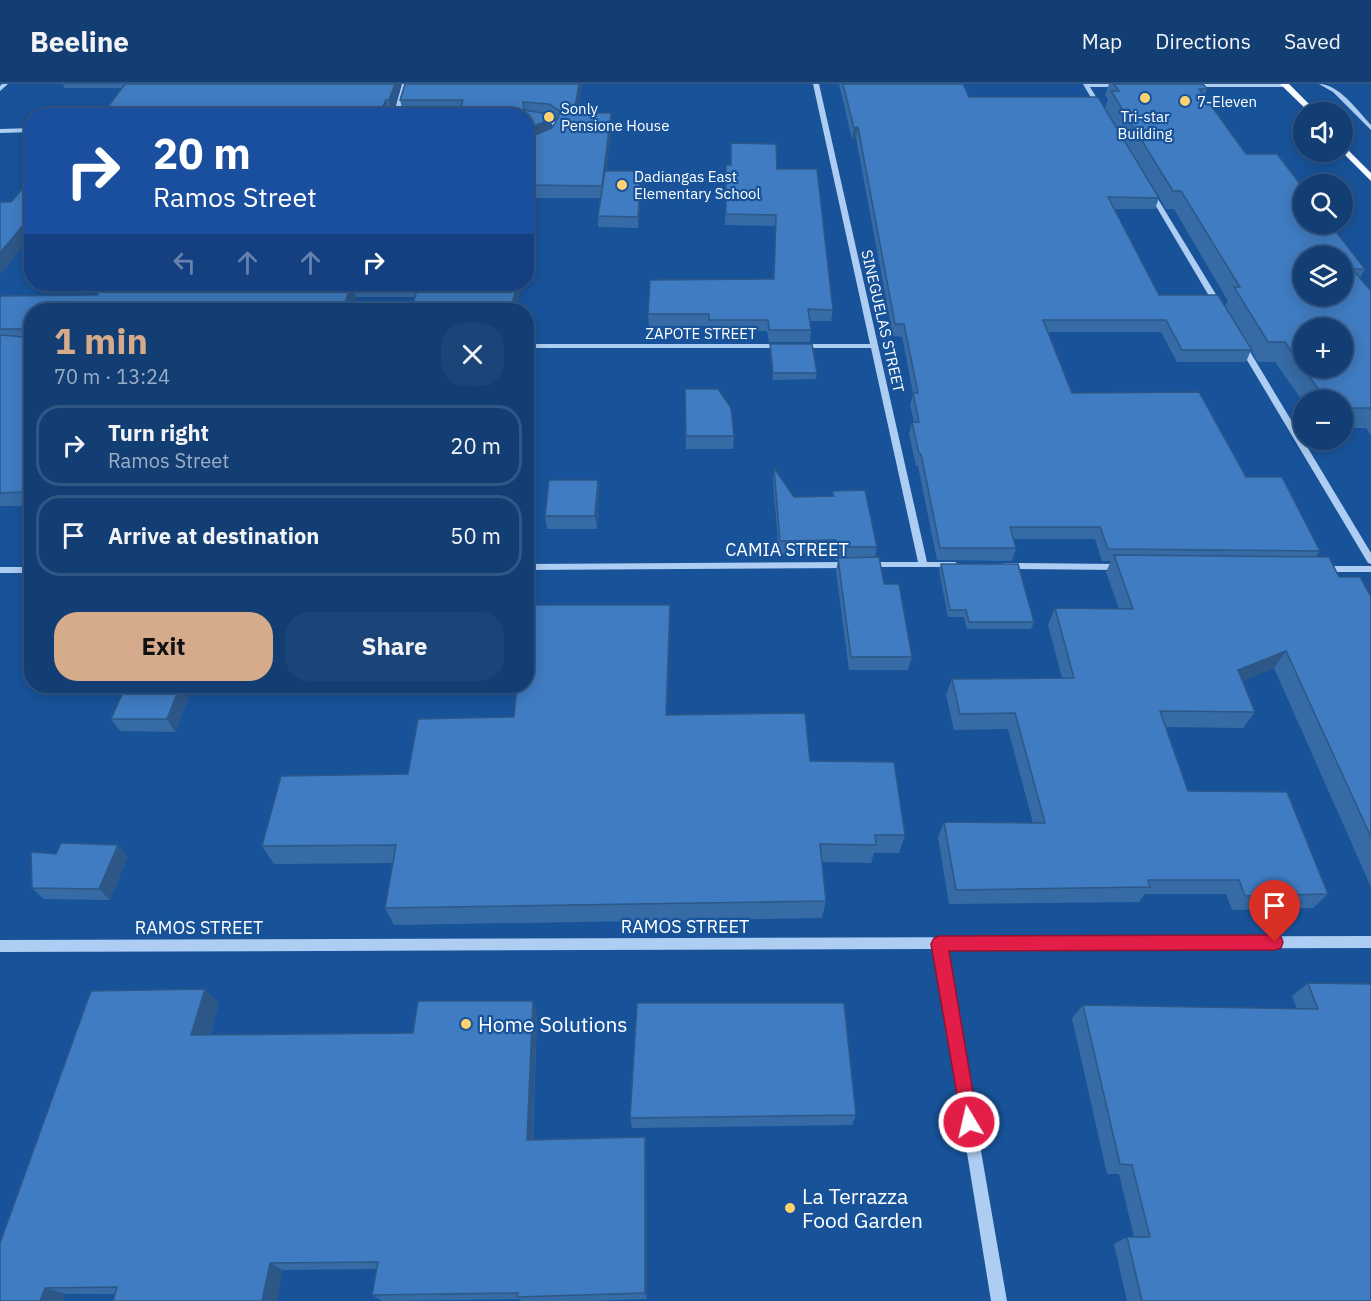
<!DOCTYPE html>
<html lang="en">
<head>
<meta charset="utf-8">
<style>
  :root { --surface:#123e74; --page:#1b4579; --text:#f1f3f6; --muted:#9caec5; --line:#315786; --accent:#d6ab8b }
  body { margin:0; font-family:"IBM Plex Sans",sans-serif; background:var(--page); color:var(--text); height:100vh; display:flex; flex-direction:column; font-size:22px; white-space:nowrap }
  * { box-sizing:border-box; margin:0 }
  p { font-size:20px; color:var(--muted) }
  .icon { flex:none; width:33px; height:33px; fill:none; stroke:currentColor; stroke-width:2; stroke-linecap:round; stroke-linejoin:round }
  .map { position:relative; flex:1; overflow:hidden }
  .panel { position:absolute; left:24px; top:219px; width:510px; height:390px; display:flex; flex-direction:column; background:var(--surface); border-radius:24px; box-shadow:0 3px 15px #0003,0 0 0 2px var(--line) }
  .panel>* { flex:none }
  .banner { position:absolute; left:24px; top:24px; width:510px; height:183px; border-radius:24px; box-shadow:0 3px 15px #0003,0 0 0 2px var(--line); background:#1a4fa0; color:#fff; overflow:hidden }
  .buttons { position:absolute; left:1293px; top:18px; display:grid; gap:12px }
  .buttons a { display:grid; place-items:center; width:60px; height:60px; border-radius:50%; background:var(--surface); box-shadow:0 3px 15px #0003,0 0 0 2px var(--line); font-size:30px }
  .pin { position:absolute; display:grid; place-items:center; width:51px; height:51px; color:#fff; margin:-62px -26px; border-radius:50% 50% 50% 0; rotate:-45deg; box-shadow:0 0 6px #0007 }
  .pin .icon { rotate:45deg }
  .me { position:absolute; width:66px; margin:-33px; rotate:351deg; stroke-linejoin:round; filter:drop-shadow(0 0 4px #0008) }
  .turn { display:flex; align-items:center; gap:21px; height:126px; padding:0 30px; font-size:27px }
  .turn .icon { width:78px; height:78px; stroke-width:2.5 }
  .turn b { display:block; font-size:42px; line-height:51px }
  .lanes { display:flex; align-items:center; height:57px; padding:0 30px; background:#0003; justify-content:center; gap:30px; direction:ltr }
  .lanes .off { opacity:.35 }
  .round { display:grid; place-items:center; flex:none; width:63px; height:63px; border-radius:24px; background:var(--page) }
  .headline { display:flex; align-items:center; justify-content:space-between; height:102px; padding:0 30px }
  h1 { font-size:36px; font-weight:700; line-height:45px; color:var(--accent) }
  .action { display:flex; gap:12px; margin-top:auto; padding:12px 30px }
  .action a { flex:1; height:69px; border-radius:24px; background:var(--accent); color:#111; font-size:24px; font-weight:700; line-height:69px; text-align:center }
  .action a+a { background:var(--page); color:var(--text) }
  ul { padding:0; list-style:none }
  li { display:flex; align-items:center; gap:18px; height:81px; margin:0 12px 9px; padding:0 18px; border:3px solid var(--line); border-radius:24px }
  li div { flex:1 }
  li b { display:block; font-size:22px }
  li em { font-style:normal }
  header { display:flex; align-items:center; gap:36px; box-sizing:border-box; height:84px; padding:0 30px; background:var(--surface); border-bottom:2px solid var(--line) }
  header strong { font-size:28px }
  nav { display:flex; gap:33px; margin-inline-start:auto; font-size:21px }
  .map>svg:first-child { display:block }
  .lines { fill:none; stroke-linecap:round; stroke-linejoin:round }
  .minor { fill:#adcdf2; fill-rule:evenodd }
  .major { fill:#f8fbff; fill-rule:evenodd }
  .wall { fill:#376ba6; fill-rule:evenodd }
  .shaded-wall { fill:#2d5787 }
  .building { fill:#407cc1; stroke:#2d5787; stroke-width:1.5; fill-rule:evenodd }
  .route { fill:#e11d48; stroke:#92132f; stroke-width:1.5 }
  .poi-dot { fill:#ffd26e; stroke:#18539a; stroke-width:2 }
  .labels { text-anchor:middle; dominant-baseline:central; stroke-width:4.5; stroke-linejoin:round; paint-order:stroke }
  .far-poi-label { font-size:15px; fill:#fff; stroke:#18539a; text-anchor:start }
  .far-street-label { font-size:15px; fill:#fff; stroke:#18539a }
  .street-label { font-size:18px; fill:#fff; stroke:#18539a }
  .near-poi-label { font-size:21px; fill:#fff; stroke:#18539a; text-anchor:start }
</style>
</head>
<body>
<header>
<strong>Beeline</strong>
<nav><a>Map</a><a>Directions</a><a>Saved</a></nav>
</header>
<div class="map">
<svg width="1371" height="1217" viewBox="0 0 1371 1217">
  <rect width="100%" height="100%" fill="#18539a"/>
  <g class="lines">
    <path class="minor" d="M2,0H8L0,7V2Z
      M402,0H408L399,32H393Z
      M813,0H819L927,478H955L960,481L958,483H866L864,481L869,478H918L871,264H800L796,262L800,260H870Z
      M1083,0H1125L1126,1L1123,3H1090L1103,24L1100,26L1097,24Z
      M1190,0H1287L1288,1L1285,3H1192Z
      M1319,0C1339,0 1358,27 1371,41V46L1333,8Z
      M526,32L550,34L559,40C556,58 542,60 526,64V60C539,57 550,55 553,41L549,38L526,36Z
      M32,44V48L0,49V45Z
      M1148,106L1153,107L1223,222L1222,224L1215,222L1147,107Z
      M1239,259L1246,261L1371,469V480L1368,479L1238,261Z
      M526,260H784L788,262L784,264H526Z
      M850,478L855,481L850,484L526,486V480Z
      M1004,479L1120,480L1125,483L1120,486L1004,485L999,482Z
      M1322,482H1371V488H1322L1317,485Z
      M0,483H32V489H0Z
      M1371,852V864L946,865L1007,1217H991L934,865L0,868V856Z"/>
    <path class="major" d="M1280,0H1289L1317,28H1309Z
      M1342,60L1371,89V97L1342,68Z"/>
  </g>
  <path class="wall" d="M63,0H401L392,28H388L387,32H101L122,4H64Z
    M582,0L577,29H611L612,41L606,87H641L642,97L638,144L598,143V132L600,114H526V90L534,56L526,32L459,28H403L400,16ZM549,32L557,36L552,44L548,46L550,42Z
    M839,0H963L969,13L1159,114L1155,125H1114L1159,211L1225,222L1228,217L1174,125H1166L1105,24L1108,15L1105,11L1109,0H1203L1207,5L1204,12L1246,70L1365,185L1360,194L1371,207V351L1366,344H1342V316H1304V319L1275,278H1258L1251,266L1246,278H1177L1161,248H1048L1072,309L1246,393L1320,467L1316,472L1339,493L1371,513V803L1274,584L1242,597L1255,628L1243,644L1166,643L1188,707L1328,810L1313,824L1232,826L1226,810H1145L1139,818L949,820L938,753L944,738L1033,739L1008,645L954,646L946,611L952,595L1062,594L1048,541L1055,524L1119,525L1106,488L1111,477H1102L1095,455H1014L1016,464L1012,477L937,476L918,382H916L909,350L912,338H914L910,321L913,309L902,253L893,252L856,54L852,55Z
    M731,59L777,85L833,226L831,237H810L811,246L810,258H769L767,247L709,248V242H649L648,230L773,195L776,142L725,141L726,81H731Z
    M104,200H522L516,226H411L415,213H356L351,226H32V422H0V212L97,211Z
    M770,260L817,289L816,295L773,296L770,266Z
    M685,305L734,352L733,365H686Z
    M774,384L794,413L832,412V407L877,463L875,473L912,573L908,586H849L836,487L838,476H835L834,469L779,470L773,397Z
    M598,396L599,409L597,445H547L545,432Z
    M941,480L1034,538L1031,545H967L964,533H948L939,486Z
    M670,521V542L667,631L810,677L905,751L899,769H874L871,779L822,778L826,817L822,834L394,841L385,824L393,779L274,780L262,762L408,690L514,633Z
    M193,602L175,648L120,647L111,635Z
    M308,602H366L364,610H312Z
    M56,770L128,772L110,816L44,815L32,804Z
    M1308,899L1371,900V1217H1127L1114,1160L1127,1153H1134L1119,1090H1107L1072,934L1083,921L1297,925L1292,912Z
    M219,919L210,951L413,949L537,930L533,1055L645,1053L646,1063L647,1215L588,1217H521L520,1215L382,1217L372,1211L376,1185L283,1186L115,1210H66L0,1217Z
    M856,1031L852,1041L632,1044L630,1034Z"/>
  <path class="shaded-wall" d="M395,0H401L392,28L389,16Z
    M579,0H582L575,41L574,29Z
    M386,16L388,28L387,32H384L382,24Z
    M249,25L251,32H245Z
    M611,29L612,41L603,114L602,102Z
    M549,30L550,42L545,51L535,56L526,58V45Z
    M858,43L856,54L852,55L854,44Z
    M641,87L642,97L638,144V133Z
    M29,134L32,138V152L0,191V169Z
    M352,200L356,213L351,226H342Z
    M517,200H522L516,226H512Z
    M32,395V420L24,408Z
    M598,396L599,409L597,445L595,432Z
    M670,521V542L666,651V631Z
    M1286,567L1274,584L1227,603L1238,586Z
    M180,602H193L175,648L167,635Z
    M360,602H366L364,610Z
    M118,761L128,772L110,816L99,805Z
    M205,905L219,919L206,964L191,951Z
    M533,917L537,930L532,1066L527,1056Z
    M645,1053L646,1063L647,1215L645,1209Z
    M270,1179L283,1186L277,1217H262Z
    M45,1204L66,1210L64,1217H40Z"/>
  <path class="building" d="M125,0H395L389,16H386L382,24L249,25L245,32H101Z
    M405,0H579L574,29H611L602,102L526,101V90L535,51L552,44L558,34L560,27L549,20L523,18L524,26L549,30L544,38L526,45V32H458L463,16H400Z
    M843,0H963L969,13H1098L1159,114L1108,113L1159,211H1218L1252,266H1182L1166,236H1043L1072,309L1199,308L1246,393H1282L1320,467L1108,465L1100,443H1010L1016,464H940L921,370H919L912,338H919L913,309H918L904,240H895L858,43L854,44Z
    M1114,0H1203L1207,5H1199L1246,70H1277L1304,105V140H1330L1365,185H1352L1371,207V324H1342V316H1326L1285,258H1268L1234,203H1240L1181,107H1173L1111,7H1119ZM1304,172H1342V212H1304ZM1304,244H1342V284H1304Z
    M731,59L776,60L777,85H817L833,226L808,225L811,246H769L768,236H709V230H648L650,196L774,195L776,131L726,130V81H731Z
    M605,87H641L638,133L598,132Z
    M32,94V134H29L0,169V118H11Z
    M104,200H517L511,225H411L419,200H352L342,226H32V395L24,408L0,409V251L24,253L26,245H0V212L97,211Z
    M770,260H812L817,289H773Z
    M685,305H718L731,324L734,352H686Z
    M774,384L794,413L834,412L832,407L865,406L877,463H837L836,456L780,457Z
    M549,396H598L595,432H545Z
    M1114,471L1329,473L1339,493H1360L1371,513V753L1286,567L1238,586L1255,628L1160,627L1188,707L1287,708L1328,810L1245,812L1239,796H1148L1150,803L956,806L944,738L1045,739L1015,629L960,630L952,595L1074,594L1055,524L1133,525Z
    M879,473L884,500H899L912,573H851L838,474Z
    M941,480H1018L1034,538H969L966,526H950Z
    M526,521H670L666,631L805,629L810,677L894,678L905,751H875L876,761L820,760L826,817L385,824L396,761L262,762L281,692L408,690L418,635L514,633L517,602H526Z
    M126,602H180L167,635H111Z
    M61,759L118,761L99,805L32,804L31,768L56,770Z
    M1308,899L1371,900V1217H1142L1127,1153H1150L1132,1081L1120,1080L1083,921L1318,925Z
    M205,905L191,951L413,949L418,917H533L527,1056L645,1053V1209L517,1213L518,1209L372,1211L378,1178L270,1179L262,1217H113L117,1203L45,1204L40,1217H0V1159L91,907Z
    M637,919H844L856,1031L630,1034Z"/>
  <path class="route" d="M1275,851L1281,853L1283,858L1281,864L1275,866L949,867L978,1038L975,1045L969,1047L963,1045L931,860L934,854L939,852Z"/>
  <g class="poi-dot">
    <circle cx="1145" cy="14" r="6"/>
    <circle cx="1185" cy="17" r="6"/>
    <circle cx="549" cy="33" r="6"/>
    <circle cx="622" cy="101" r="6"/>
    <circle cx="466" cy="940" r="6"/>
    <circle cx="790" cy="1124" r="6"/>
  </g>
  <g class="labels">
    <g class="far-poi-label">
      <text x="1197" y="17">7-Eleven</text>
      <text x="561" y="24">Sonly<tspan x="561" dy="17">Pensione House</tspan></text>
      <text x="1145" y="32" text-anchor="middle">Tri-star<tspan x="1145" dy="17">Building</tspan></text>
      <text x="634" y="92">Dadiangas East<tspan x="634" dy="17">Elementary School</tspan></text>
    </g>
    <g class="far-street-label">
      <text transform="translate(883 237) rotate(77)">SINEGUELAS STREET</text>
      <text x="701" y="249">ZAPOTE STREET</text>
    </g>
    <g class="street-label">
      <text x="787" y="465">CAMIA STREET</text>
      <text x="685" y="842">RAMOS STREET</text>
      <text x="199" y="843">RAMOS STREET</text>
    </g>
    <g class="near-poi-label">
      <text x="478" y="940">Home Solutions</text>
      <text x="802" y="1112">La Terrazza<tspan x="802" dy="24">Food Garden</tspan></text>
    </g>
  </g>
</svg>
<div class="buttons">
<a><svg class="icon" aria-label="sound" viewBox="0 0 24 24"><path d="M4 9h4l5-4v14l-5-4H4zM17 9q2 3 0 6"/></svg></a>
<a><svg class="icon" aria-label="search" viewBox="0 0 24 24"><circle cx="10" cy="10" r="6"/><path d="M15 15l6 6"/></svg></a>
<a><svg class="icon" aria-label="layers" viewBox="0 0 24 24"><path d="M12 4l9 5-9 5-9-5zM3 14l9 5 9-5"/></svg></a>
<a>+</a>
<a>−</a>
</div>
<div class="pin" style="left:1275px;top:858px;background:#d93025"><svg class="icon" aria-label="arrive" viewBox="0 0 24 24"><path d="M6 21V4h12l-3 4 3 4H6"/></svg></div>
<svg class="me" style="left:969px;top:1038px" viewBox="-20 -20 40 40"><circle r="17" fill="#e11d48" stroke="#fff" stroke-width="3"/><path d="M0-11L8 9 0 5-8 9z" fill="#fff"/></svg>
<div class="banner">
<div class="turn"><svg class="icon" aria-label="right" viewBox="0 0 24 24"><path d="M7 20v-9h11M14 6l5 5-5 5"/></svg><div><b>20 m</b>Ramos Street</div></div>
<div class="lanes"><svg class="icon off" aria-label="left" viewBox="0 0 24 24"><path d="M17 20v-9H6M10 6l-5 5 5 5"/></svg><svg class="icon off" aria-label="ahead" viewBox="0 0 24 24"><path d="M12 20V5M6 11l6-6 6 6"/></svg><svg class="icon off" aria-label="ahead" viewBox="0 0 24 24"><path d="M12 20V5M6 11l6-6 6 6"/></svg><svg class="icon" aria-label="right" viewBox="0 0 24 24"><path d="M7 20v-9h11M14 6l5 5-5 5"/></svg></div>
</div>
<section class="panel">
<div class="headline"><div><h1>1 min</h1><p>70 m · 13:24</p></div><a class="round"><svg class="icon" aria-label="close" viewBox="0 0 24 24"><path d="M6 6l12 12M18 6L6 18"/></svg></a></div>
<ul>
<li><svg class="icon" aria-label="right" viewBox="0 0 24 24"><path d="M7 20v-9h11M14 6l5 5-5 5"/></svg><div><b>Turn right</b><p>Ramos Street</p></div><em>20 m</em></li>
<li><svg class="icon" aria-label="arrive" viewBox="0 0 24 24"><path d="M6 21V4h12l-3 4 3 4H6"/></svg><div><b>Arrive at destination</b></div><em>50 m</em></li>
</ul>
<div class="action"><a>Exit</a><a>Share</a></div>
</section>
</div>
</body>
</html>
